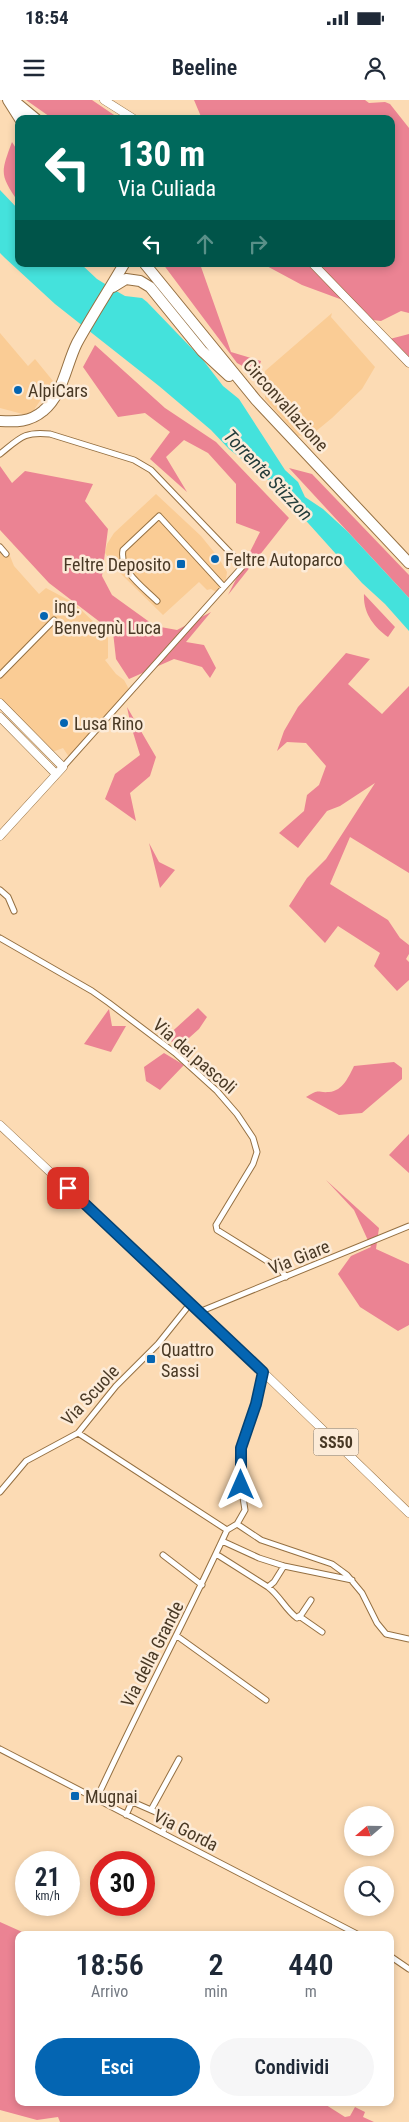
<!DOCTYPE html>
<html lang="it">
<head>
<meta charset="utf-8">
<style>
  :root { --surface:#fff; --page:#f6f6f7; --text:#1f2937; --muted:#747a83; --accent:#0465b2 }
  body { margin:0; font-family:"Roboto Condensed",sans-serif; background:var(--page); color:var(--text); height:100vh; display:flex; flex-direction:column; font-size:19px; white-space:nowrap }
  * { box-sizing:border-box; margin:0 }
  p { font-size:16px; color:var(--muted) }
  .icon { flex:none; width:28px; height:28px; fill:none; stroke:currentColor; stroke-width:2; stroke-linecap:round; stroke-linejoin:round }
  .map { position:relative; flex:1; overflow:hidden }
  .details { position:absolute; left:15px; top:1831px; width:379px; height:175px; display:flex; flex-direction:column; background:var(--surface); border-radius:10px; box-shadow:0 2px 8px #0003 }
  .details>* { flex:none }
  .guide { position:absolute; left:15px; top:15px; width:380px; height:152px; border-radius:10px; box-shadow:0 2px 8px #0003; background:#00695c; color:#fff; overflow:hidden }
  .needle { width:32px; rotate:250deg }
  .buttons { position:absolute; left:344px; top:1706px; display:grid; gap:10px }
  .buttons a { display:grid; place-items:center; width:50px; height:50px; border-radius:50%; background:var(--surface); box-shadow:0 2px 8px #0003; font-size:25px }
  .speed { position:absolute; left:15px; top:1751px; display:flex; gap:10px; font-size:25px; font-weight:700; text-align:center }
  .speed>* { display:grid; place-content:center; width:65px; height:65px; border-radius:50%; background:var(--surface); box-shadow:0 2px 8px #0003; line-height:1 }
  .speed small { font-size:12px; font-weight:400 }
  .speed .limit { border:8px solid #d22; background:#fff; color:#111 }
  .pin { position:absolute; display:grid; place-items:center; width:42px; height:42px; color:#fff; margin:-21px; border-radius:10px; box-shadow:0 2px 8px #0006 }
  .me { position:absolute; width:55px; margin:-28px; rotate:0deg; stroke-linejoin:round; filter:drop-shadow(0 0 4px #0008) }
  .turn { display:flex; align-items:center; gap:18px; height:105px; padding:0 20px; font-size:22px }
  .turn .icon { width:65px; height:65px; stroke-width:2.5 }
  .turn b { display:block; font-size:35px; line-height:42px }
  .lanes { display:flex; align-items:center; height:48px; padding:0 20px; background:#0003; justify-content:center; gap:25px; direction:ltr }
  .lanes .off { opacity:.35 }
  .eta { display:flex; justify-content:space-evenly; align-items:center; height:85px; text-align:center }
  .eta b { font-size:30px; font-weight:600; line-height:35px }
  .action { display:flex; gap:10px; margin-top:auto; padding:10px 20px }
  .action a { flex:1; height:58px; border-radius:30px; background:var(--accent); color:#fff; font-size:20px; font-weight:600; line-height:58px; text-align:center }
  .action a+a { background:var(--page); color:var(--text) }
  .status { display:flex; justify-content:space-between; align-items:center; height:35px; padding:0 25px; background:var(--surface); direction:ltr }
  .status svg { height:14px; fill:currentColor }
  header { display:flex; justify-content:space-between; align-items:center; height:65px; padding:0 20px; background:var(--surface); font-size:22px; font-weight:600 }
  .map>svg:first-child { display:block }
  .built { fill:#facc95 }
  .forest { fill:#eb8393 }
  .water { fill:#44e2dc }
  .lines { fill:none; stroke-linecap:round; stroke-linejoin:round }
  .street-casing { stroke:#957042; stroke-width:7 }
  .secondary-casing { stroke:#957042; stroke-width:9 }
  .primary-casing { stroke:#957042; stroke-width:9 }
  .highway-casing { stroke:#957042; stroke-width:12 }
  .street { stroke:#fff; stroke-width:5 }
  .secondary { stroke:#fff; stroke-width:8 }
  .primary { stroke:#fff; stroke-width:8 }
  .highway { stroke:#fff; stroke-width:10 }
  .route-casing { stroke:#034274; stroke-width:12 }
  .route { stroke:#0465b2; stroke-width:9 }
  .poi-dot { fill:#0465b2; stroke:#fcebd8; stroke-width:2 }
  .labels { text-anchor:middle; dominant-baseline:central; stroke-width:5; stroke-linejoin:round; paint-order:stroke }
  .shield { fill:#fcebd8; stroke:#7f6e5b; stroke-width:1 }
  .shield-label { font-size:16px; font-weight:bold; fill:#493925 }
  .poi-label { font-size:18px; fill:#493925; stroke:#fcebd8; text-anchor:start }
  .street-label { font-size:18px; fill:#493925; stroke:#fcebd8 }
  .water-label { font-size:19px; font-style:italic; fill:#223c3a; stroke:#fcebd8 }
</style>
</head>
<body>
<div class="status"><b>18:54</b><svg viewBox="0 0 49 12"><path d="M0 12V9h3v3zM5 12V6h3v6zM10 12V3h3v9zM15 12V0h3v12zM26 1h20v11H26zM47 4h2v5h-2z"/></svg></div>
<header><svg class="icon" aria-label="menu" viewBox="0 0 24 24"><path d="M4 6h16M4 12h16M4 18h16"/></svg>Beeline<svg class="icon" aria-label="person" viewBox="0 0 24 24"><circle cx="12" cy="8" r="4"/><path d="M4 21q1-7 8-7t8 7"/></svg></header>
<div class="map">
<svg width="409" height="2022" viewBox="0 0 409 2022">
  <rect width="100%" height="100%" fill="#fcdbb4"/>
  <path class="built" d="M332,213L331,217L375,267L362,289L332,318L315,332L298,336L265,299V271Z
    M0,233L28,266L35,259L53,281L30,316L0,308Z
    M156,394L201,436L218,457L227,472L226,479L228,483L218,493L211,489L207,490L199,482L163,515L119,472L105,453L107,444L114,433Z
    M0,450L3,453L8,451L14,466L39,494L46,488L74,503L99,527L108,538V558L105,560L116,574L124,580L130,591L69,657L63,648L55,651H52L0,599V578L39,538L36,537L0,573Z"/>
  <path class="forest" d="M26,0H92L120,19H53Z
    M194,0H365L369,3L385,2L390,4L409,28V213L401,211L381,221L365,219L348,202L302,185L263,164H289L297,167L296,164H391V19H202Z
    M12,42L19,53V103C0,75 0,74 12,42Z
    M163,164H200L231,252L261,261L257,274L237,263Z
    M409,234V263L386,240Z
    M95,245L165,308L216,342L289,418L228,495L260,432L236,423V384L208,353L184,340L166,357L187,392L150,359L170,332L145,313L118,317L83,267Z
    M0,366L12,383L25,371L93,384L85,401L108,429L102,476L112,495L155,526L177,530L211,512L186,542L204,545L216,568L210,578L202,567L174,559L129,579L116,559L113,532L49,483L0,430Z
    M289,368L312,374L409,475V498Z
    M364,494L395,527L388,537C374,527 363,513 364,494Z
    M346,553L370,559L348,584L382,614L409,586V773L350,737L330,784L388,820L400,838L409,845V854L406,859L409,862V880L397,891L374,866L380,853L338,826L325,843L289,806L307,778L326,759L375,683L340,706L327,711L298,748L279,733L304,711L307,695L319,685L326,666L306,643L287,642L277,651L284,631L298,607Z
    M127,607L156,657L150,676L130,693L136,721L105,699L115,674L140,655L131,626Z
    M149,743L159,762L175,770L160,788Z
    M198,908L207,917L199,929L180,946L165,938Z
    M109,909L112,926H126L111,952L84,944Z
    M164,953L184,965L160,990L146,981L144,967Z
    M394,962L402,968V979L362,1013L339,1015L306,997C321,988 316,993 329,992C343,991 349,976 354,966Z
    M409,1034V1073L389,1055Z
    M326,1080L379,1128L376,1149L409,1164V1225L398,1231L360,1207L338,1174L351,1156L371,1147L354,1110Z
    M0,1822L29,1835H19V2002L323,2003L345,2017L350,2016L355,2007L365,2012L363,2017L374,2022H60L58,2017L37,2020L0,2010Z"/>
  <path class="water" d="M0,90L19,110V164H81L97,179L118,192L125,196L142,198L147,202L203,260L223,286L239,299L285,370L298,382L305,397L323,409L347,431L409,498V531L385,504L362,483L291,404L265,377L229,349L211,330L159,286L55,204L5,158L0,153Z"/>
  <g class="lines">
    <g class="street-casing">
      <path id="street" d="M0,354C20,338 24,331 50,334L134,360L151,370L243,466L63,667
        M0,447L6,454
        M157,501C143,487 119,471 123,450L159,416L224,487
        M0,575L54,520
        M0,790L8,797L14,811
        M0,838L92,891L109,903L175,953L217,991L237,1014L253,1038L257,1052L253,1064L216,1125L217,1130L280,1169L286,1177
        M199,1212L409,1126
        M78,1333L227,1430
        M0,1392L26,1361L78,1333L116,1286L158,1244L190,1204
        M237,1424L261,1440L332,1464L347,1475L362,1493L377,1523L386,1534L409,1539
        M222,1441L259,1458L284,1466L352,1480
        M216,1454L268,1487L274,1482L284,1466
        M163,1455L202,1485
        M268,1487C280,1496 285,1509 297,1518L301,1515L311,1500
        M299,1516L322,1532
        M177,1536L266,1600
        M0,1649L359,1835
        M96,1700C138,1609 185,1521 227,1430L237,1424L245,1410L241,1385V1348L256,1304L263,1272
        M151,1710L179,1659
        M126,1715L131,1704L135,1703L167,1717L168,1722L162,1733
        M390,1856L409,1869"/>
    </g>
    <g class="secondary-casing">
      <path id="secondary" d="M104,0L134,19
        M313,164L409,263
        M0,603L63,667L0,736
        M0,617L56,674"/>
    </g>
    <g class="primary-casing">
      <path id="primary" d="M0,1025L263,1272L409,1413"/>
    </g>
    <g class="highway-casing">
      <path id="highway" d="M8,0L20,19
        M13,0L36,19
        M145,164L256,300L409,463
        M113,187L126,179L140,181L150,187L202,251L229,276
        M0,321C16,322 30,322 43,311C63,295 66,265 77,243C92,216 109,190 124,164"/>
    </g>
    <use href="#street" class="street"/>
    <use href="#secondary" class="secondary"/>
    <use href="#primary" class="primary"/>
    <use href="#highway" class="highway"/>
  </g>
  <g class="lines">
    <g class="route-casing">
      <path id="route" d="M68,1088L263,1272L256,1304L241,1348V1385"/>
    </g>
    <use href="#route" class="route"/>
  </g>
  <g class="poi-dot">
    <circle cx="18" cy="290" r="5"/>
    <circle cx="215" cy="459" r="5"/>
    <rect x="176" y="459" width="10" height="10" rx="2.5"/>
    <circle cx="44" cy="516" r="5"/>
    <circle cx="64" cy="623" r="5"/>
    <rect x="146" y="1254" width="10" height="10" rx="2.5"/>
    <rect x="70" y="1691" width="10" height="10" rx="2.5"/>
  </g>
  <g class="labels">
    <rect class="shield" x="313.5" y="1328.5" width="45" height="27" rx="4"/>
    <g class="shield-label">
      <text x="336" y="1342">SS50</text>
    </g>
    <g class="poi-label">
      <text x="28" y="290">AlpiCars</text>
      <text x="225" y="459">Feltre Autoparco</text>
      <text x="171" y="464" text-anchor="end">Feltre Deposito</text>
      <text x="54" y="506">ing.<tspan x="54" dy="21">Benvegnù Luca</tspan></text>
      <text x="74" y="623">Lusa Rino</text>
      <text x="161" y="1249">Quattro<tspan x="161" dy="21">Sassi</tspan></text>
      <text x="85" y="1696">Mugnai</text>
    </g>
    <g class="street-label">
      <text transform="translate(286 305) rotate(48)">Circonvallazione</text>
      <text transform="translate(195 956) rotate(41)">Via dei pascoli</text>
      <text transform="translate(299 1157) rotate(-22)">Via Giare</text>
      <text transform="translate(90 1295) rotate(-47)">Via Scuole</text>
      <text transform="translate(152 1554) rotate(-63)">Via della Grande</text>
      <text transform="translate(186 1730) rotate(27)">Via Gorda</text>
    </g>
    <g class="water-label">
      <text transform="translate(268 375) rotate(46)">Torrente Stizzon</text>
    </g>
  </g>
</svg>
<div class="buttons">
<a><svg class="needle" viewBox="-14 -14 28 28"><path d="M0-13l5 13h-10z" fill="#e53935"/><path d="M0 13l5-13h-10z" fill="#747a83"/></svg></a>
<a><svg class="icon" aria-label="search" viewBox="0 0 24 24"><circle cx="10" cy="10" r="6"/><path d="M15 15l6 6"/></svg></a>
</div>
<div class="speed"><div>21<small>km/h</small></div><div class="limit">30</div></div>
<div class="pin" style="left:68px;top:1088px;background:#d93025"><svg class="icon" aria-label="arrive" viewBox="0 0 24 24"><path d="M6 21V4h12l-3 4 3 4H6"/></svg></div>
<svg class="me" style="left:241px;top:1385px" viewBox="-20 -20 40 40"><path d="M0-17L14 15 0 8-14 15z" fill="#0465b2" stroke="#fff" stroke-width="4"/></svg>
<div class="guide">
<div class="turn"><svg class="icon" aria-label="left" viewBox="0 0 24 24"><path d="M17 20v-9H6M10 6l-5 5 5 5"/></svg><div><b>130 m</b>Via Culiada</div></div>
<div class="lanes"><svg class="icon" aria-label="left" viewBox="0 0 24 24"><path d="M17 20v-9H6M10 6l-5 5 5 5"/></svg><svg class="icon off" aria-label="ahead" viewBox="0 0 24 24"><path d="M12 20V5M6 11l6-6 6 6"/></svg><svg class="icon off" aria-label="right" viewBox="0 0 24 24"><path d="M7 20v-9h11M14 6l5 5-5 5"/></svg></div>
</div>
<section class="details">
<div class="eta">
<div><b>18:56</b><p>Arrivo</p></div>
<div><b>2</b><p>min</p></div>
<div><b>440</b><p>m</p></div>
</div>
<div class="action"><a>Esci</a><a>Condividi</a></div>
</section>
</div>
</body>
</html>
